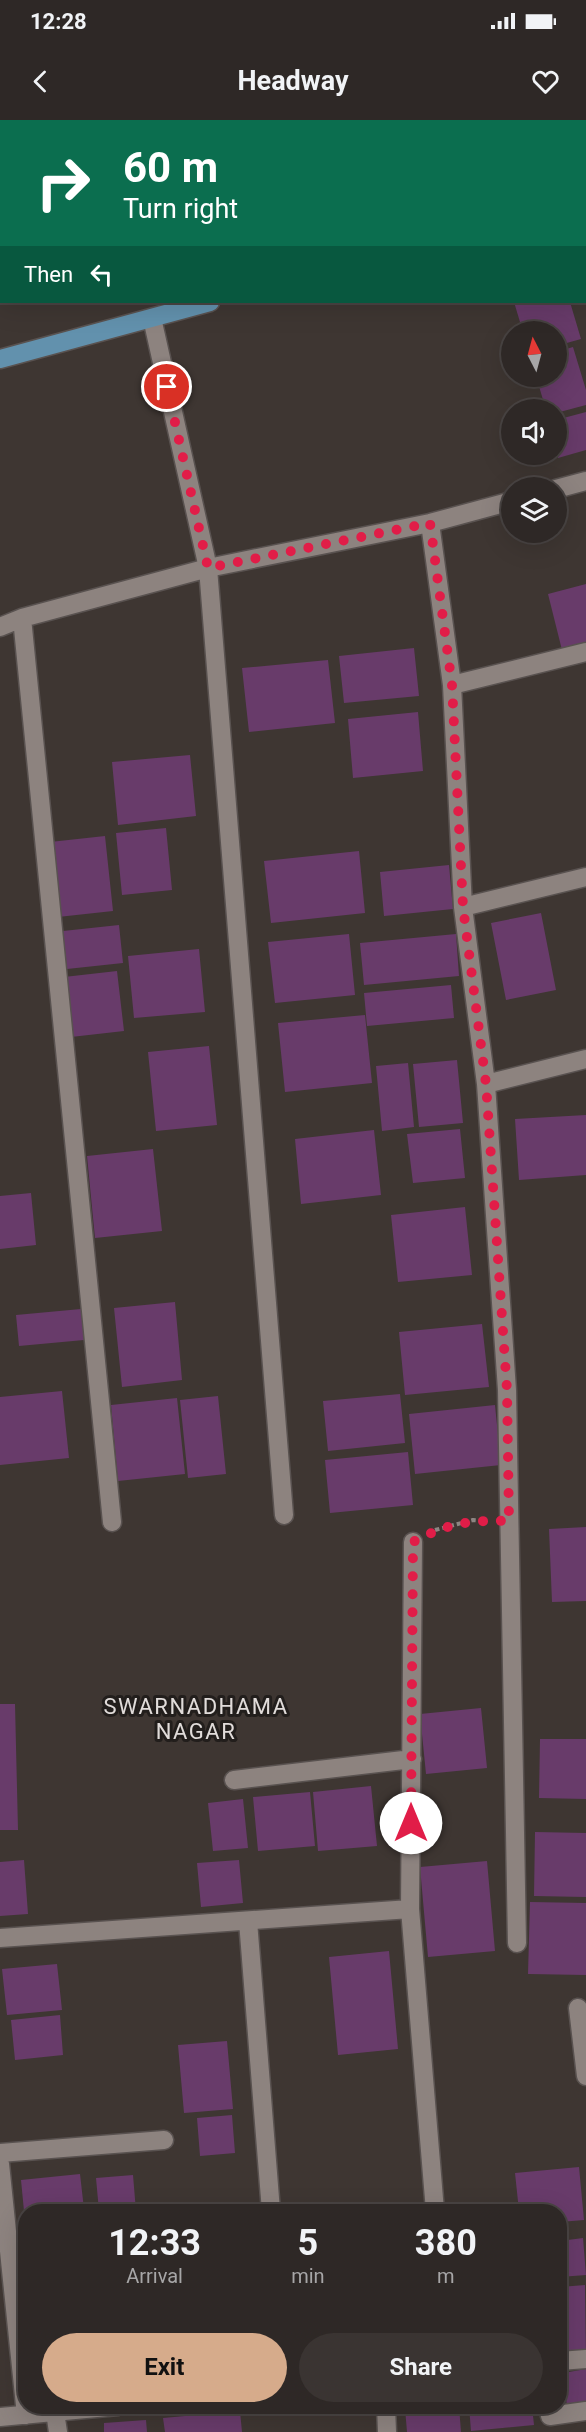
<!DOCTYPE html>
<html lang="en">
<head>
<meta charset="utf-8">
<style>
  :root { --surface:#2e2826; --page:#3a3432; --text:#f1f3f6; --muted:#a7a6a7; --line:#494443; --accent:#d6ab8b }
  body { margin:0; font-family:Roboto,sans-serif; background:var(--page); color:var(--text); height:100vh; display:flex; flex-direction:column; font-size:22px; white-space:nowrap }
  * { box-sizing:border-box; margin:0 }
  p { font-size:20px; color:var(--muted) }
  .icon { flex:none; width:33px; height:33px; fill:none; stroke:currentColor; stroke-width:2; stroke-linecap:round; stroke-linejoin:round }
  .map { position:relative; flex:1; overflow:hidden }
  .details { position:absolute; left:18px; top:2084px; width:549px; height:210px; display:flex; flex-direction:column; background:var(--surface); border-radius:24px; box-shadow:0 6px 24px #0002,0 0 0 2px var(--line) }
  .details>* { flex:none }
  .guide { position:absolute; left:0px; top:0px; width:586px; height:183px; box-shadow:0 6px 24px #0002,0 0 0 2px var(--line); background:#0b6e4f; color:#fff; overflow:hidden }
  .needle { width:39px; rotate:354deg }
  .tools { position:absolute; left:501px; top:201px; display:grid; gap:12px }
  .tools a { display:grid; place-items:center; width:66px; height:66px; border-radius:50%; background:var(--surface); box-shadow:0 6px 24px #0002,0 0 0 2px var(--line); font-size:30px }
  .pin { position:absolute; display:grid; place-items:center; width:51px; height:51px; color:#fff; margin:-26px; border:3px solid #fff; border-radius:50%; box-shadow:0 2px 6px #0007 }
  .me { position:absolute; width:66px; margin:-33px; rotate:0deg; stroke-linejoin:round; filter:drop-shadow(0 0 4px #0008) }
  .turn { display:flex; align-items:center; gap:21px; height:126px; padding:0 24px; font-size:27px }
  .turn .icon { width:78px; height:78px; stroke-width:2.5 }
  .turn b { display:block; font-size:42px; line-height:51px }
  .then { display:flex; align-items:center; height:57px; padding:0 24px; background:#0003; gap:12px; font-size:22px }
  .eta { display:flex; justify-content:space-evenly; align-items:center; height:102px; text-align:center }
  .eta b { font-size:36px; font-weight:700; line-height:42px }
  .cta { display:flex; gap:12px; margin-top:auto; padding:12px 24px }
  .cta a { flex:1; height:69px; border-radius:36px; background:var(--accent); color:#111; font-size:24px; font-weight:700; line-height:69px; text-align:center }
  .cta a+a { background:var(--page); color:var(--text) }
  .status { display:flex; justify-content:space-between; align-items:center; height:42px; padding:0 30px; background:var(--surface); direction:ltr }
  .status svg { height:16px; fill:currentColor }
  header { display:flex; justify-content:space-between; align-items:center; height:78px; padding:0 24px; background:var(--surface); font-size:27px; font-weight:700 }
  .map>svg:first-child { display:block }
  .building { fill:#683b6a }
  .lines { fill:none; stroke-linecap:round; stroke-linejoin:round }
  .minor-casing { stroke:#595250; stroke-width:21 }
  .major-casing { stroke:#595250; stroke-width:21 }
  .path { stroke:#8d8683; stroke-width:4; stroke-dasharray:4.5 3; stroke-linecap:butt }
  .minor { stroke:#8d837f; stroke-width:18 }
  .major { stroke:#6291ad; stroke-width:18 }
  .route { stroke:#e11d48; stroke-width:10; stroke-dasharray:0 18 }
  .labels { text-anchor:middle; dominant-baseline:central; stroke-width:6; stroke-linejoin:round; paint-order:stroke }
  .neighbourhood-label { font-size:22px; letter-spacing:1.5px; fill:#e1dcda; stroke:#221e1c }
</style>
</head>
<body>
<div class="status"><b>12:28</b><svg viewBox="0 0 49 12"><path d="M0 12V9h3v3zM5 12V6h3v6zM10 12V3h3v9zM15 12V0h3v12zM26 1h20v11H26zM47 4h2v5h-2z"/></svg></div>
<header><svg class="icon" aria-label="back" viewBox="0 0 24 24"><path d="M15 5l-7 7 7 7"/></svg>Headway<svg class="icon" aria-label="heart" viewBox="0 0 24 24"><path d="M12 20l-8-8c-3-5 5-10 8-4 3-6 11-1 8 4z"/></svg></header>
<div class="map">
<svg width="586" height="2312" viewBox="0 0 586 2312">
  <rect width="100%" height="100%" fill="#3e3632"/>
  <path class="building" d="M514,182H570L581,219L556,226V212H523Z
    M573,227L586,270V285L556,293V290H546L536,256H556V232Z
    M586,292V330L558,338L556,300Z
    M586,464V524L562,530L548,474Z
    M414,528L419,576L344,583L339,536Z
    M328,540L335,603L249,612L242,548Z
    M418,592L423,651L353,658L348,599Z
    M190,635L196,696L118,705L112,642Z
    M166,708L172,770L122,775L116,713Z
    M105,716L113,791L58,797L50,722Z
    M359,731L365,793L271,803L264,741Z
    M449,745L453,789L384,796L380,752Z
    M541,793L556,870L506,880L491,803Z
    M119,805L123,843L67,849L63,811Z
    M349,814L355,875L275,883L268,822Z
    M456,814L459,856L364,865L360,823Z
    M199,829L205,892L134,898L128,836Z
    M117,851L124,911L71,917L64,857Z
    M451,865L454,898L367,906L364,873Z
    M365,895L372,963L285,972L278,903Z
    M209,926L217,1005L156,1011L148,932Z
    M457,940L463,1003L419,1007L413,944Z
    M408,943L414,1007L382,1011L376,946Z
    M586,995V1055L519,1060L515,999Z
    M460,1009L465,1058L413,1063L407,1014Z
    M374,1010L381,1075L301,1084L295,1019Z
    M153,1029L162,1111L95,1118L87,1036Z
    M31,1073L36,1125L0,1129V1076Z
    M465,1087L472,1155L398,1162L391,1095Z
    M175,1182L182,1260L122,1267L114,1188Z
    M81,1189L84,1220L19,1226L16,1195Z
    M482,1204L489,1267L405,1275L399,1212Z
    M62,1271L69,1338L0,1345V1277Z
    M400,1274L405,1323L328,1331L323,1281Z
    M218,1276L226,1354L188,1358L180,1280Z
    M177,1278L185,1354L118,1361L111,1285Z
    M495,1285L501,1345L415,1354L409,1294Z
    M408,1332L413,1385L330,1393L325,1340Z
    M586,1407V1481L552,1482L549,1409Z
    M0,1584H15L18,1710H0Z
    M481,1588L487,1648L426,1654L420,1594Z
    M540,1619H586V1679L539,1678Z
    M371,1666L377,1726L318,1731L313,1672Z
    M310,1672L315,1726L258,1731L253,1677Z
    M243,1679L248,1728L213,1731L208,1683Z
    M535,1712L586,1713V1777L534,1776Z
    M24,1740L28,1794L0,1796V1742Z
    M239,1740L243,1783L201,1787L197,1743Z
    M487,1741L495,1831L428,1837L420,1747Z
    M530,1782L586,1783V1855L528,1854Z
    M389,1831L398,1929L338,1935L329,1837Z
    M57,1844L62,1890L7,1895L2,1849Z
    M60,1895L63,1935L15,1940L11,1900Z
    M227,1921L233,1989L184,1993L178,1925Z
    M232,1995L235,2033L200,2036L197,1998Z
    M579,2047L584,2100L560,2102V2091H519L515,2053Z
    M80,2054L84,2089L24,2091L21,2060Z
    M133,2055L136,2091H99L96,2058Z
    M512,2085V2091H457V2089Z
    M583,2118L586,2155L560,2157V2121Z
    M585,2165L586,2235L560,2237V2167Z
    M586,2249V2285L567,2287L563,2253Z
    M428,2286H459L461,2312H407L405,2288Z
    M469,2286H532L534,2305L471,2311Z
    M240,2291L242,2312H165L163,2298Z
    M146,2300L147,2312H104V2303Z"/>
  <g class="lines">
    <g class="minor-casing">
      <path id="minor" d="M145,0V2
        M152,198L208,448L284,1395
        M556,369L586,361
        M430,403L452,565L463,787L486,964L507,1270L517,1823
        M22,498L112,1402
        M0,507L22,498L208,448L430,403L512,381
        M452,565L586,532
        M463,787L586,757
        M486,964L586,939
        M234,1660L412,1639
        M410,1789L413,1422
        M248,1801L271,2091
        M0,1818L410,1789L435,2091
        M578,1888L586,1956
        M0,2033L164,2020
        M0,2044L26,2295
        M560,2241L586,2239
        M386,2286L387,2312
        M55,2292L58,2312
        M550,2296L586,2291
        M0,2297L118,2286"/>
    </g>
    <g class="major-casing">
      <path id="major" d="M585,69H586
        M0,239L210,182"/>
    </g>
    <path class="path" d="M435,1410L473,1400L486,1401"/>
    <use href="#minor" class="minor"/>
    <use href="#major" class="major"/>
  </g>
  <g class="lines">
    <path class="route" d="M167,267L208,448L430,403L452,565L463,787L486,964L507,1270L509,1401C469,1400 449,1403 413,1422L411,1703"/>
  </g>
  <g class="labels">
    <g class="neighbourhood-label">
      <text x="196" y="1586">SWARNADHAMA<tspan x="196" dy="25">NAGAR</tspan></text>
    </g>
  </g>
</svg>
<div class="tools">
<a><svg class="needle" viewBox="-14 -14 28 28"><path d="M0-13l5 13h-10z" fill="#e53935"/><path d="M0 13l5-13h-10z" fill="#a7a6a7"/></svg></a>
<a><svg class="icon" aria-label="sound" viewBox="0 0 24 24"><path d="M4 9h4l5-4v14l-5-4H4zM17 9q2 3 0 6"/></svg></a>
<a><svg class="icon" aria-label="layers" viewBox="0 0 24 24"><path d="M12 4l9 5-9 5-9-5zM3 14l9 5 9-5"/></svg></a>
</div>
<div class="pin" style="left:167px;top:267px;background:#d93025"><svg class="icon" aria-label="arrive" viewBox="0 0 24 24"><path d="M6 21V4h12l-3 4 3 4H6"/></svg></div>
<svg class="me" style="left:411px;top:1703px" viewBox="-20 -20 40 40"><circle r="19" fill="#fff"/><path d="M0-13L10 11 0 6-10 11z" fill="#e11d48"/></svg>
<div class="guide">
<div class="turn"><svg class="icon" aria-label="right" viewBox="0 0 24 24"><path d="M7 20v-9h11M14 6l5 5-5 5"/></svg><div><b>60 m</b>Turn right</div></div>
<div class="then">Then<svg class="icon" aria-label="left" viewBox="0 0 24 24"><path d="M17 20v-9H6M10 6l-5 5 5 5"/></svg></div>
</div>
<section class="details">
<div class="eta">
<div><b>12:33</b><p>Arrival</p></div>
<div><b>5</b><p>min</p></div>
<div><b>380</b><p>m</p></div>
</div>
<div class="cta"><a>Exit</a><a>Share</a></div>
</section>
</div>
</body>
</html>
